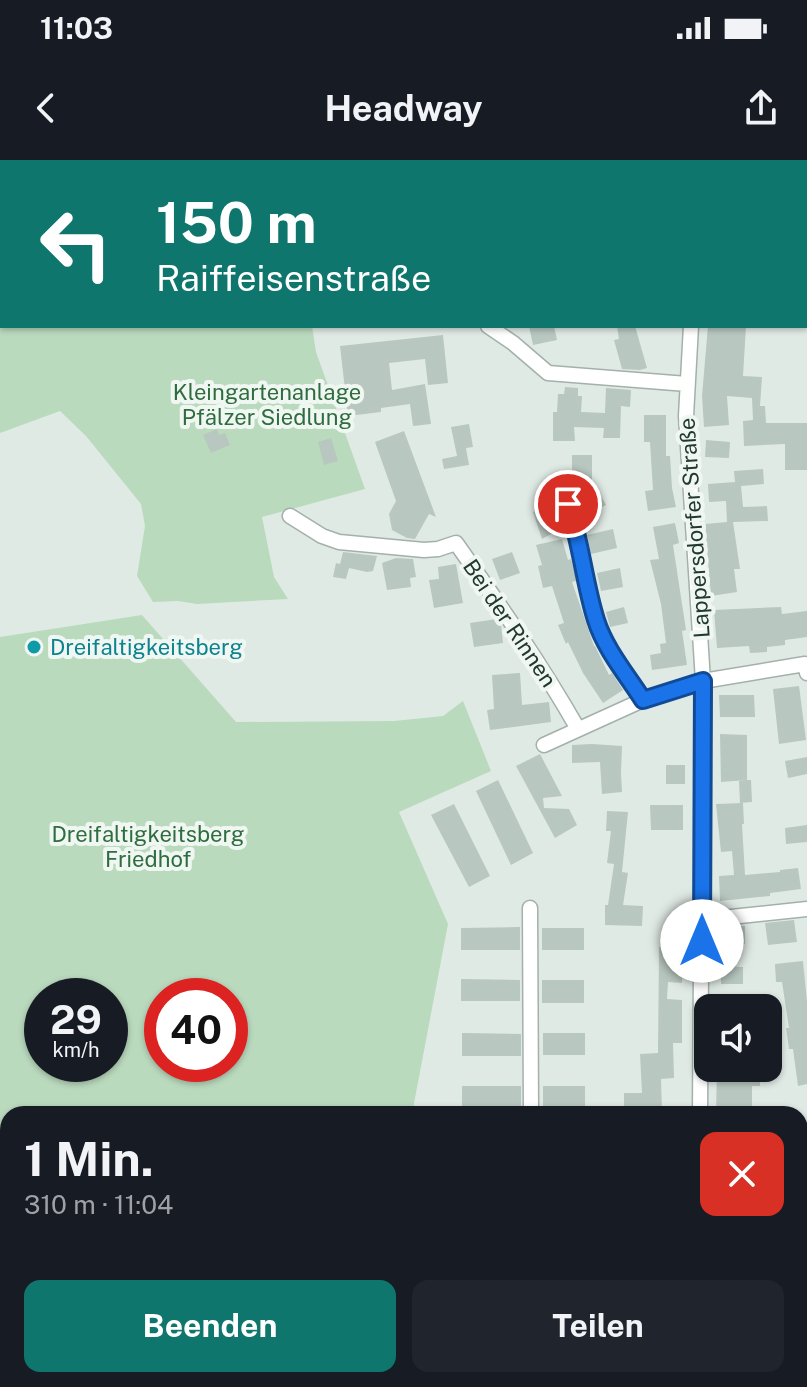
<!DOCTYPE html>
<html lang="de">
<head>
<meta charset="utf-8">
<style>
  :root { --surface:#171b24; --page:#20242c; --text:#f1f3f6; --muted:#9ea1a6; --accent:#0f766e }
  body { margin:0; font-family:"Public Sans",sans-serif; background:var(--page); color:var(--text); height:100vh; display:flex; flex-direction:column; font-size:30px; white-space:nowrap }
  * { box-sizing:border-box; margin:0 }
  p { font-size:26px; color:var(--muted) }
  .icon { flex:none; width:44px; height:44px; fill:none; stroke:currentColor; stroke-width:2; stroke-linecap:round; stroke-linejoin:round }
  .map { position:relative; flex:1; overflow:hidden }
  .details { position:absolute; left:0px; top:946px; width:808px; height:282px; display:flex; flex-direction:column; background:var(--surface); border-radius:24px 24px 0 0; box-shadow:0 2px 6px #0004 }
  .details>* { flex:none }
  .top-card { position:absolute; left:0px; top:0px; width:808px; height:168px; box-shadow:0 2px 6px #0004; background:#0f766e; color:#fff; overflow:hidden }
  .fabs { position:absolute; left:694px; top:834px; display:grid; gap:16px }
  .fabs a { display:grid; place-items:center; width:88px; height:88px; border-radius:16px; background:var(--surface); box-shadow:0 2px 6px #0004; font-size:40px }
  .speed { position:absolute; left:24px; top:818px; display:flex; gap:16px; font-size:40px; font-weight:700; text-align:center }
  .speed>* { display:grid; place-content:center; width:104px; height:104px; border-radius:50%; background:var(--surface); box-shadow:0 2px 6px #0004; line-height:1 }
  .speed small { font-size:20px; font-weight:400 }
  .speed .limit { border:12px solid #d22; background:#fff; color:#111 }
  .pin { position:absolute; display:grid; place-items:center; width:68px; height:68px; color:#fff; margin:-34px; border:4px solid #fff; border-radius:50%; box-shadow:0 2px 8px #0007 }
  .me { position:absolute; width:88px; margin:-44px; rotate:0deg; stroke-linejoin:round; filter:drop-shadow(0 0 6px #0008) }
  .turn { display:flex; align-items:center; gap:28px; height:168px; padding:0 24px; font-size:36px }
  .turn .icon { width:104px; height:104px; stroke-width:2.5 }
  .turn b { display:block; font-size:56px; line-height:68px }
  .round { display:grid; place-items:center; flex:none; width:84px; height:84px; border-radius:16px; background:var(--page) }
  .headline { display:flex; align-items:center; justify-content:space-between; height:136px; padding:0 24px }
  h1 { font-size:48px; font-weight:700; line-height:60px }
  .action { display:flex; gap:16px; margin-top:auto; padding:16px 24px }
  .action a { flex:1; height:92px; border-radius:16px; background:var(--accent); color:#fff; font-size:32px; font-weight:700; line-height:92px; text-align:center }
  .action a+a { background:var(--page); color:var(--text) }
  .status { display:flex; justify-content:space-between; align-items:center; height:56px; padding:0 40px; background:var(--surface); direction:ltr }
  .status svg { height:22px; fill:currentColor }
  header { display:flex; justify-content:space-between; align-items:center; height:104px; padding:0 24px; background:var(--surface); font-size:36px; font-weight:700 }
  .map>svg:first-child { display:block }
  .green { fill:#badabe; fill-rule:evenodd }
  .building { fill:#b8c7c0 }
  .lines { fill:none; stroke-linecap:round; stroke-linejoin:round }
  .minor-casing { stroke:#a3b1aa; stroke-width:17 }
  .minor { stroke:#fff; stroke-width:14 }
  .route-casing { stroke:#114b97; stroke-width:20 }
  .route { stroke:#1a73e8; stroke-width:14 }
  .culture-dot { fill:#0f9aa8; stroke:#f0f7f2; stroke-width:3 }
  .labels { text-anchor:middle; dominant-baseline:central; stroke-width:8; stroke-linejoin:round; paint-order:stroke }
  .park-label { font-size:22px; fill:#2e6d3e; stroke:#f0f7f2 }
  .street-label { font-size:22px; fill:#223930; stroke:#f0f7f2 }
  .culture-label { font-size:22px; fill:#0d838f; stroke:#f0f7f2; text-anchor:start }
</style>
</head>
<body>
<div class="status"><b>11:03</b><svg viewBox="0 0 49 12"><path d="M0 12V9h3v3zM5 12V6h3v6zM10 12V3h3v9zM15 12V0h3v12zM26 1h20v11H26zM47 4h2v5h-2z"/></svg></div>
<header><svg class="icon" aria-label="back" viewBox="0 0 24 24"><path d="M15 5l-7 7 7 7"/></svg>Headway<svg class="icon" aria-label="share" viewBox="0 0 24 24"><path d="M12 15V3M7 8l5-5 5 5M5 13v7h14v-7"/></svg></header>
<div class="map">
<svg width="807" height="1227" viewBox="0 0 807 1227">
  <rect width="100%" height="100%" fill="#e0eae4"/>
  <path class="green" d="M0,0H283V2H2V166H312L316,192L365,329L262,357L274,417L288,439L197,444L178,441L153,442L137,416L145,366L141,344L86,276L60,251L0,273Z
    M142,455L236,562L394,561L443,556L463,541L491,611L399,652L448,764L412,954H8V1171L0,1169V477ZM42,836H110V904H42ZM162,836H230V904H162Z
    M74,1220H617L618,1227H73Z"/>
  <path class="building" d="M529,166H554L557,180L533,185Z
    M617,166H635L647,208L640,210L622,209L614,180L619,179Z
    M708,166H746L743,216L762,217L760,246H765L766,263H807V310H785V284L744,286L743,261L753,260L752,238L727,236L729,265L704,267L702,236Z
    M443,175L448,223L428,225L425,199L389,203L392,230L425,224L431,264L413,266L410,244L381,248V252L348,256L340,186Z
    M565,227L578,228V236H582L581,252L605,253L606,228L631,230L630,247L621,246L620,278H603L604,268L574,267L575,281H553V252H557L558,234H564Z
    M644,255H666V296H670L672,328L676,347L648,351L645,331L653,330L650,282H644Z
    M469,264L473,287L466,288L469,305L444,309L442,299L457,296L451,267Z
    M217,269L219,275L225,273L230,285L211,293L203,275Z
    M404,271L436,357L429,354L415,379L407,378L392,370L389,354L396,341L375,282Z
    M331,278L338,301L324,305L318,282Z
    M706,280L730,282L729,298L705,297Z
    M572,295H592V320H572Z
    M763,309L764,324L741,326L743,347L767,346L768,361L733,362L740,409H734L737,432L711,436L705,364L727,362L726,341L709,342L708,324L735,322L734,311Z
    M596,326L606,345L585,356L575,337Z
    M550,347L558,370L542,379L533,352Z
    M675,363L679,383L673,385L686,470L682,471L687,505L652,510L650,495L661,493L660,484L666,483L661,444L650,400L659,399L653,367Z
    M613,369L617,388L591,394L587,375Z
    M562,379L568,400L571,399L575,414L576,421L572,422L594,486H595L609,515L612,513L623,530L603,543L583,513L568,482L566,484L558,465L564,463L552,426L543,428L538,406L542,405L536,385Z
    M343,392L377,396L373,411L367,412L349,408L346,419L333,417L336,403L340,404Z
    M512,392L520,413L500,420L492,399Z
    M396,398L413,399L416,417L410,418L411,427L387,430L382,403Z
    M456,404L463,443L434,448L429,420L439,419L438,407Z
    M620,408L623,427L601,431L597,413Z
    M624,447L628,463L610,467L606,452Z
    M781,447L782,454L807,451V477L785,480V485L767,487V492L750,493L749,486L717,488L714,450Z
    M497,459L501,465L503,483L474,487L470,463Z
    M520,513L522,545L549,542L551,562L490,570L487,550L494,549L492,515Z
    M799,526L806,580L779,584L773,529Z
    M719,535H754L755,557H720Z
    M720,574L747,575V620H751L752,642L740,643L739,621L747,620L721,622Z
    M592,584L622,586L621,613L622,632L602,634L600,602L572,603V585Z
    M540,594L562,636L543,638L544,648L569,649L577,665L555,678L516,606Z
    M807,597V614L788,618L785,601Z
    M666,605H685V624H666Z
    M498,620L533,693L511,705L476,631Z
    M743,643L744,664H742L745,715L780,712V710L798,708L801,729L770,733V736L720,741L719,716L734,715L732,691L721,692L716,644Z
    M454,644L490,716L469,727L431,655Z
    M650,645H683V670H651Z
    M607,651L628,652L622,712L628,713L623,745L643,746L642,766L605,765V745H608L614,704L607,703L611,671H606Z
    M807,665V682L786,684L785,668Z
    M685,758L686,772H682V823L668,822L667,839L682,840V883H673L674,918L661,919L662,954H624V933H642L640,894L658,893L659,787H673L670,759Z
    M794,760L797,782L768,785L765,763Z
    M740,766H745V784H719V768Z
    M520,767V790H461V768Z
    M542,768H584V790H542Z
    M803,801L807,842V924L798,926L793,889H789L786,868H789L782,822H776L775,804Z
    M721,806L743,807V824H721Z
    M461,819L520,820V841H461Z
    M542,820H584V843H542Z
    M462,873L521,874V896H462Z
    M543,873H585V895H543Z
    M717,908H760V926H752V954H716Z
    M462,926H521V948H462Z
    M543,926H585V948H543Z"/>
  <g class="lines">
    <g class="minor-casing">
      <path id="minor" d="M687,2V0
        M706,2V0
        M488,166L513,183L548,213L687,224
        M691,166L686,256L703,521L700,954
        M568,344C581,382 584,422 596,460C605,489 627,515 643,540
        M290,356L322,376L339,382L424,390L438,389L456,383C499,444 541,504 578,569
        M544,585L643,540L703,521L805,504L807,513
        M530,748L531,954
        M702,760L807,749
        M800,1004H807
        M0,1064L8,1067
        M0,1113L8,1119
        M277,1220L288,1227
        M718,1220L720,1227"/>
    </g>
    <use href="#minor" class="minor"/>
  </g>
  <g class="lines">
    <g class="route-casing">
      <path id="route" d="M568,344C581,382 584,422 596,460C605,489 627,515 643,540L703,521L702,781"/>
    </g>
    <use href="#route" class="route"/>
  </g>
  <circle class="culture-dot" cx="34" cy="487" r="8"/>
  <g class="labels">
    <g class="park-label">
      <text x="267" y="232">Kleingartenanlage<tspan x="267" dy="25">Pfälzer Siedlung</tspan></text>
      <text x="148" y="674">Dreifaltigkeitsberg<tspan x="148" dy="25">Friedhof</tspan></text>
    </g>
    <g class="street-label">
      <text transform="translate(694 368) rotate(-94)">Lappersdorfer Straße</text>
      <text transform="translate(510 463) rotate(56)">Bei der Rinnen</text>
    </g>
    <g class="culture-label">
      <text x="50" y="487">Dreifaltigkeitsberg</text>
    </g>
  </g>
</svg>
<div class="fabs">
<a><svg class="icon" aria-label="sound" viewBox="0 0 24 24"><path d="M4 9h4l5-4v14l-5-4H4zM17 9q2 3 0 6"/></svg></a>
</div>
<div class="speed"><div>29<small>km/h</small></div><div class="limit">40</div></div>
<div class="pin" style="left:568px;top:344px;background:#d93025"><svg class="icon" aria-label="arrive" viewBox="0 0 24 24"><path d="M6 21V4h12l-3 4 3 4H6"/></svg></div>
<svg class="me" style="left:702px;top:781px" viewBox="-20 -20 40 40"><circle r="19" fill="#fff"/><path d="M0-13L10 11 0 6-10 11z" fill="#1a73e8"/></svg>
<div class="top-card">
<div class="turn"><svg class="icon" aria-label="left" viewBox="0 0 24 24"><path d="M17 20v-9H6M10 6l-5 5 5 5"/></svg><div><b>150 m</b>Raiffeisenstraße</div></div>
</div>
<section class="details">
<div class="headline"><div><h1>1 Min.</h1><p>310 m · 11:04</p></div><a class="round" style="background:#d93025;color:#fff"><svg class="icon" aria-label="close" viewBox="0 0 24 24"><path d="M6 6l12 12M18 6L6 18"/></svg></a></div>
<div class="action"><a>Beenden</a><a>Teilen</a></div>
</section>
</div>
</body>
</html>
